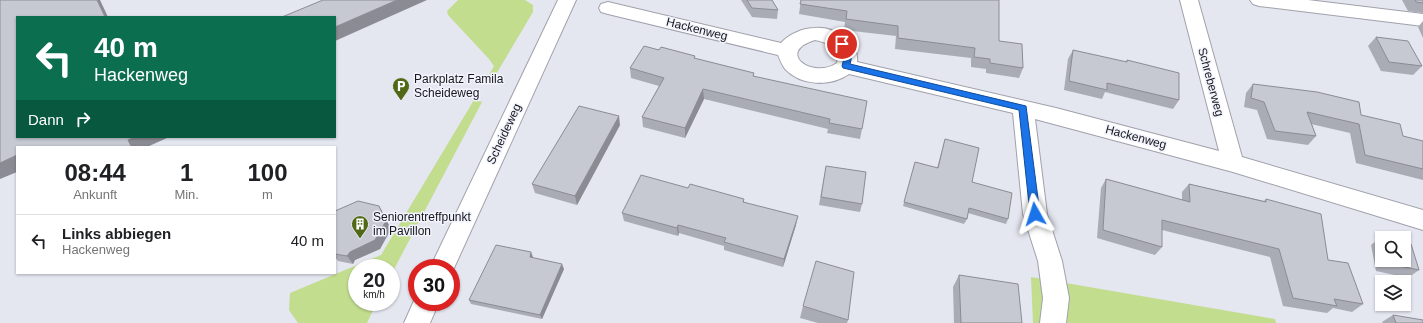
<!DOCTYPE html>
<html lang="de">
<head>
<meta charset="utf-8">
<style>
  :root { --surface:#fff; --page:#f6f6f6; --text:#202124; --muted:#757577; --line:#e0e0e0 }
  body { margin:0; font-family:Arial,sans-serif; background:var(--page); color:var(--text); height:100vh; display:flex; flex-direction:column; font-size:15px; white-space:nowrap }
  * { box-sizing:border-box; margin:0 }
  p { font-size:13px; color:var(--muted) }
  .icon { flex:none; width:22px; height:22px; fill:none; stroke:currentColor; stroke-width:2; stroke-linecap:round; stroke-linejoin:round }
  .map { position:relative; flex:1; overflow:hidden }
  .drawer { position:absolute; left:16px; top:146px; width:320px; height:128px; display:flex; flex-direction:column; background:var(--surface); border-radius:0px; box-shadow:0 1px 3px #0004 }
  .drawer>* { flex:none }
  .hud { position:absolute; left:16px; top:16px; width:320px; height:122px; border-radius:0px; box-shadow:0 1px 3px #0004; background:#0b6e4f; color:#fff; overflow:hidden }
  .fabs { position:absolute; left:1375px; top:231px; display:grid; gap:8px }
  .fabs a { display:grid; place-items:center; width:36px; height:36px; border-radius:0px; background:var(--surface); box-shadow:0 1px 3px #0004; font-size:20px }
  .speed { position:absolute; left:348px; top:259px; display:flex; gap:8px; font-size:20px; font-weight:700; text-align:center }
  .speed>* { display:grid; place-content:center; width:52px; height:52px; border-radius:50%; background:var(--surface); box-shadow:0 1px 3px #0004; line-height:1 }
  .speed small { font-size:10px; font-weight:400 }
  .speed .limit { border:6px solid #d22; background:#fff; color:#111 }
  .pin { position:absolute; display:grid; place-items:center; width:34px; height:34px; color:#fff; margin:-17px; border:2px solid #fff; border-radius:50%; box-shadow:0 1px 4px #0007 }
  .me { position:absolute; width:44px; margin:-22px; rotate:354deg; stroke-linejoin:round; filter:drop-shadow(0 0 3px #0008) }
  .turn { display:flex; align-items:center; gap:14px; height:84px; padding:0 12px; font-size:18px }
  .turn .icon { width:52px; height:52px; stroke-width:2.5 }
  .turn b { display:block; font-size:28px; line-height:34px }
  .then { display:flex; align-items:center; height:38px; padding:0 12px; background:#0003; gap:8px; font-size:15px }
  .eta { display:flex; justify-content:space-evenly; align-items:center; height:68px; text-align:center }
  .eta b { font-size:24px; font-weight:800; line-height:28px }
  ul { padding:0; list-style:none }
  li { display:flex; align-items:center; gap:12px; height:52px; padding:0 12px; border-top:1px solid var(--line) }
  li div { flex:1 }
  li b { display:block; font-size:15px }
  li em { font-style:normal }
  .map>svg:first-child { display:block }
  .green { fill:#c2dd8e }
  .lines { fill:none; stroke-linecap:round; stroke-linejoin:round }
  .street-casing { stroke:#a0a1ab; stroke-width:2 }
  .street { fill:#fff; fill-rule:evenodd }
  .wall { fill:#aaacb5 }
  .shaded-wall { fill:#8b8c93 }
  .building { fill:#c6c8d2; stroke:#8b8c93 }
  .route { fill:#1a73e8; stroke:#114b97 }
  .labels { text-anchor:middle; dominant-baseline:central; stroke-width:3; stroke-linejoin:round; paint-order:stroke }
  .street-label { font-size:12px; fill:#17181b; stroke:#f1f3fd }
  .poi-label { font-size:12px; fill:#17181b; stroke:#f1f3fd; text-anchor:start }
</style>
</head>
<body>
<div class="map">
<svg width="1423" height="323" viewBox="0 0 1423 323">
  <rect width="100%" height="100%" fill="#e4e6f0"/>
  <path class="green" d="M458,0H525L533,5V12L495,76L489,75L494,66L489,59L448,15L447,11Z
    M474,100L482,102L391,275V268H357V302H377L367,323H298L289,310L290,293L381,255Z
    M1031,277L1275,319L1276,323H1033Z"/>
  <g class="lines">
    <g class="street-casing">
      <path id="street" d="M558,0H576L454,268L451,275V268H430Z
        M1180,0H1198L1242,157L1423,210V230L1233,172L1035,119L1047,214L1062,261L1069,298L1066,323H1040L1043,298L1038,261L1023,214L1013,113L849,74C831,87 801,86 785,69C782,65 780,60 778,55L608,14L601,12L599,8L601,4L608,2L781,43C789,34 803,28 815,28C833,26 860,42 857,62L1056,108L1219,151ZM815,40C826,42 841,49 837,63C812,80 775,52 815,40Z
        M1250,0H1308L1423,14V26L1259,6L1253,4Z
        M417,294V302H439L430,323H404Z"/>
    </g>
    <use href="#street" class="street"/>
  </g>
  <path class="wall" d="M741,0H772L778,10L777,19L752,17Z
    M801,0L999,41L1023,68L1019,78L986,73V69L971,67V58L895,49L896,36L844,30L845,22L799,14Z
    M1402,0H1423V13L1408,11Z
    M1423,21V38L1418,27Z
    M1376,37L1422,66L1413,75L1381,71L1368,46Z
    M659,50L695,56V59L754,77L862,129L860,139L827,133L828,129L704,99L685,138L643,127L642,117L659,86L631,78L630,68Z
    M1073,50L1125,62L1127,60L1179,100L1173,109L1105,92L1102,99L1064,90L1068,59Z
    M1253,84L1361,115L1403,136L1423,141V180L1356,163L1350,133L1311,124L1316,136L1308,145L1267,139L1257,110L1244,107L1246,93Z
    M620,125L577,205L535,193L532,184Z
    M945,139L972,182L1008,219L1006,224L968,213L967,219L964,224L903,206L915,162L937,168Z
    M826,166L862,204L860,212L819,205Z
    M1106,179L1182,200V192L1189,184L1264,201L1266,199L1328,260L1363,304L1352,312L1333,308L1327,313L1283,306L1270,257L1162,230V247L1155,255L1097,238L1101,188Z
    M688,188L744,199V202L796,225L783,267L724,250V246L679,233L678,236L624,221L622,213Z
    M379,206L391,229L380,249L355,260L353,264L338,261L335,257V211Z
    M1381,237L1382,238V260H1404L1419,270L1408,278L1376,271L1371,245Z
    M533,257V258L564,269L542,319L471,304L469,300Z
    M959,275L1022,323H954L953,287Z
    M803,306L848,320L847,323H818L800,318Z
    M1393,315L1423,323H1383L1382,322Z"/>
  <path class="shaded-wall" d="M97,0H100L108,17H105Z
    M397,0H427L335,41V27Z
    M703,89L704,99L685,138V128Z
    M619,116L620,125L577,205L575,196Z
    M134,137H166L167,138L147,147H128V140Z
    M17,155V172L0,179V163Z
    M379,206L391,229L380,249L355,260L353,264L347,256Z
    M798,216L796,225L783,267L784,259Z
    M678,225L679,233L678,236L677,228Z
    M531,252L533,257L531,262L530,257Z
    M562,264L564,269L542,319L540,315Z"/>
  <path class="building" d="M0,0H97L105,17H17V137H134L128,140L131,146L128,147H17V155L0,163Z
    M323,0H397L335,27V17H282Z
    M747,0H772L778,10L752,8Z
    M801,0H999V41L1022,44L1023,68L990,63V59L974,57L975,48L898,38V26L846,19L847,11L800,4Z
    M1415,0H1423V3L1416,2Z
    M1376,37L1408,41L1422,66L1389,62Z
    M644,46L659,50L661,47L695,56L694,58L754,73L753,76L867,101L862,129L829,123L830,119L703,89L685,128L642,117L664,78L630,68Z
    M1073,50L1127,62V60L1179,73V100L1107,83V90L1069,81Z
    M1253,84L1317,92L1359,102L1361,115L1400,124L1403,136L1423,141V169L1365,155L1359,124L1307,112L1316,136L1275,131L1264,102L1251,98Z
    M579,106L619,116L575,196L532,184Z
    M945,139L979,148L972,182L1012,193L1008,219L969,208L967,219L904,202L915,162L938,168Z
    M826,166L866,172L862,204L821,197Z
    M641,175L688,188L690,184L744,199L743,202L798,216L784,259L724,242L726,238L678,225L677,228L622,213Z
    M1106,179L1190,202L1189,184L1266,202V199L1321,214L1328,260L1348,263L1363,304L1334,299L1337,306L1293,298L1279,249L1162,220V247L1103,230Z
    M358,201L379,206L386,221L375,240L350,252L347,256L335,254V211Z
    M1404,243L1411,244L1419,270L1386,263V260H1404Z
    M496,245L531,252L530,257L562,264L540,315L469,300Z
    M816,261L854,272L848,320L803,306Z
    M959,275L1018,284L1022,323H961Z
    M1393,315L1423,320V323H1396Z"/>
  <path class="route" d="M839,42H845C850,50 853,55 850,64L1026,106L1040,214L1038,217H1031L1030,214L1019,110L843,68L842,66C845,56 843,52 838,44Z"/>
  <defs>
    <g id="parking-pin" transform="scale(0.9)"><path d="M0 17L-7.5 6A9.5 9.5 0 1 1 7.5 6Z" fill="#516817" stroke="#f1f3fd"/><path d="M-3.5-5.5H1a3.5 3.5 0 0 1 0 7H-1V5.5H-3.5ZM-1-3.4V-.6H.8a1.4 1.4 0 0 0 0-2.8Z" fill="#fff"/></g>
    <g id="building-pin" transform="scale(0.9)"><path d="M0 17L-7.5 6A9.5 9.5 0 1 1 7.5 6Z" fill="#516817" stroke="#f1f3fd"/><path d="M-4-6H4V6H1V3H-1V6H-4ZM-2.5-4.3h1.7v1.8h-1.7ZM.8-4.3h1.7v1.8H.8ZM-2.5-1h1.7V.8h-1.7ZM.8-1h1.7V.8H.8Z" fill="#fff"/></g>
  </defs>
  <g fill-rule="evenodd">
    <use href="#parking-pin" x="401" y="86"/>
    <use href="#building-pin" x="360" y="224"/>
  </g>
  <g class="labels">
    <g class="street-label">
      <text transform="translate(697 29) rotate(14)">Hackenweg</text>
      <text transform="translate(1211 82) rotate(75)">Schreberweg</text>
      <text transform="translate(504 134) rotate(-65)">Scheideweg</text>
      <text transform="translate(1136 137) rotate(15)">Hackenweg</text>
    </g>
    <g class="poi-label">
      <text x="414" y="79">Parkplatz Famila<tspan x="414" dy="14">Scheideweg</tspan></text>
      <text x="373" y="217">Seniorentreffpunkt<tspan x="373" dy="14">im Pavillon</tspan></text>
    </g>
  </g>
</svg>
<div class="fabs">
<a><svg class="icon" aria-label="search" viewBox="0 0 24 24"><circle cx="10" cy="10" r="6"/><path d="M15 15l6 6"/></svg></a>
<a><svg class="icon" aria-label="layers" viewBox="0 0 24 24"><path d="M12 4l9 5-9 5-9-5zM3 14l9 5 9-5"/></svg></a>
</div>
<div class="speed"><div>20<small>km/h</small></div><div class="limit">30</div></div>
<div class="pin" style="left:842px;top:44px;background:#d93025"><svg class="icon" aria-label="arrive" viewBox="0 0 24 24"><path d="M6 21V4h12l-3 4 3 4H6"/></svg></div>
<svg class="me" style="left:1035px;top:214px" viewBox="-20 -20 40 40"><path d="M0-17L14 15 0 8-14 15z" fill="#1a73e8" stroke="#fff" stroke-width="4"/></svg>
<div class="hud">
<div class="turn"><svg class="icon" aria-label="left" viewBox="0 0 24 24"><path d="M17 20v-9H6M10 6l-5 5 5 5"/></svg><div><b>40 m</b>Hackenweg</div></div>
<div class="then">Dann<svg class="icon" aria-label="right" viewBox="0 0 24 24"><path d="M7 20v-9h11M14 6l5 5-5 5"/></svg></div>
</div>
<section class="drawer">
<div class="eta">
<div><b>08:44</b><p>Ankunft</p></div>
<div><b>1</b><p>Min.</p></div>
<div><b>100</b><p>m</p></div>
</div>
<ul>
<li><svg class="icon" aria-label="left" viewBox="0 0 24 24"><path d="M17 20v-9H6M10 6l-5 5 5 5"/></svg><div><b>Links abbiegen</b><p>Hackenweg</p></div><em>40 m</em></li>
</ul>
</section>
</div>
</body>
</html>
